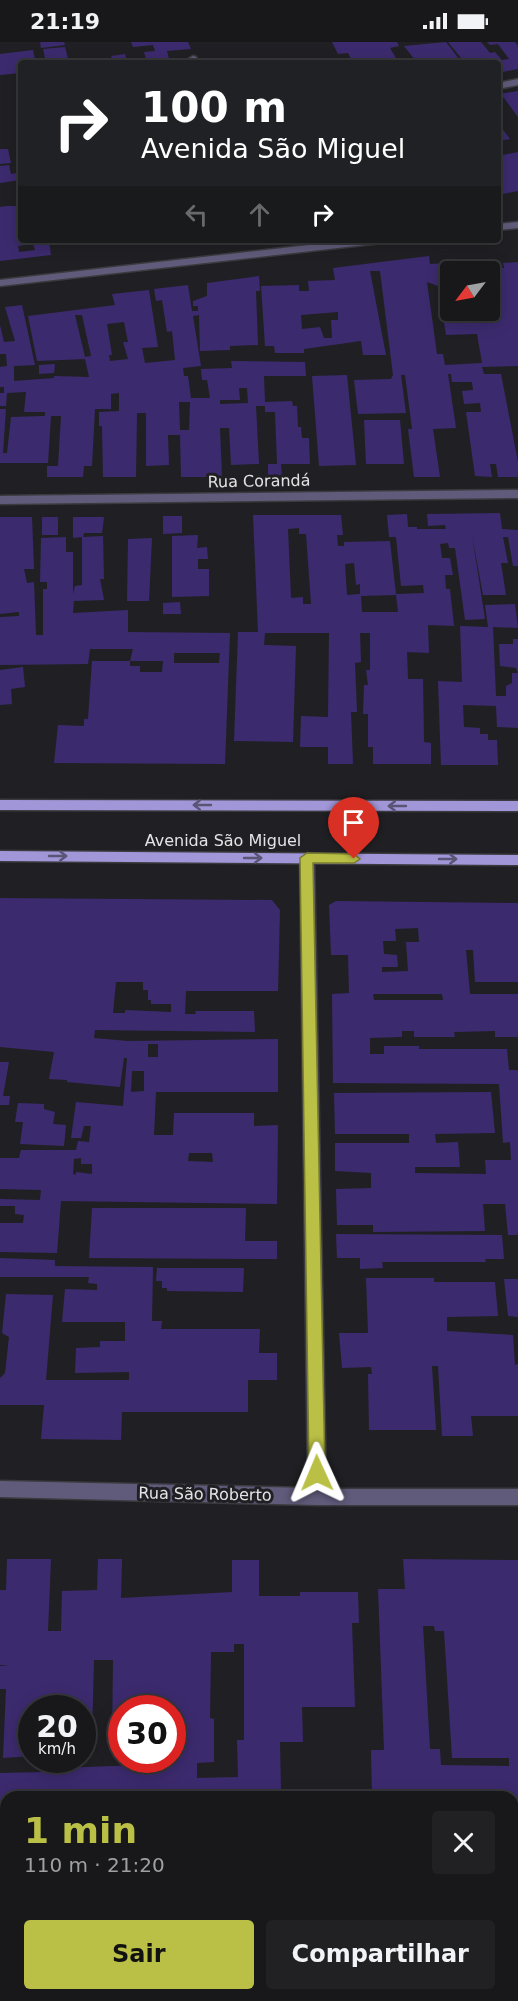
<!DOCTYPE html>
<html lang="pt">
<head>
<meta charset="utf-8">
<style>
  :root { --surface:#18181b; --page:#212124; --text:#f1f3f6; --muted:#9fa0a3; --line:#36373a; --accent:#bac045 }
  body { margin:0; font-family:"DejaVu Sans",sans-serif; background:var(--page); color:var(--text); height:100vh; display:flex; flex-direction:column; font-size:22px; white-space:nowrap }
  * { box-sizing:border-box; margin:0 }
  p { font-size:20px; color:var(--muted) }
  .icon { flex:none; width:33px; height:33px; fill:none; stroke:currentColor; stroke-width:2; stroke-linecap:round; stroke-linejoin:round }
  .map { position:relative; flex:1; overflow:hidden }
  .sheet { position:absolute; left:0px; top:1749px; width:519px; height:210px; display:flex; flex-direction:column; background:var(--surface); border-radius:18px 18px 0 0; box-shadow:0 3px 15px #0003,0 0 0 2px var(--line) }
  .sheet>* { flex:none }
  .guide { position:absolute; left:18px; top:18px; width:483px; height:183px; border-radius:6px; box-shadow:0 3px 15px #0003,0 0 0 2px var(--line); background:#202124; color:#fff; overflow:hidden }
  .needle { width:39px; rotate:238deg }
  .controls { position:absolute; left:440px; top:219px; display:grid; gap:12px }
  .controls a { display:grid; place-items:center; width:60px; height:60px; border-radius:6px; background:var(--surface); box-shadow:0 3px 15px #0003,0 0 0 2px var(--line); font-size:30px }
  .speed { position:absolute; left:18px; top:1653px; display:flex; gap:12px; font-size:30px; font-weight:700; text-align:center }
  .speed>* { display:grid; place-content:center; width:78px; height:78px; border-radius:50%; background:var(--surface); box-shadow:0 3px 15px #0003,0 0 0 2px var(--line); line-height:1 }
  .speed small { font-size:15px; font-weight:400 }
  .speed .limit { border:9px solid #d22; background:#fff; color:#111 }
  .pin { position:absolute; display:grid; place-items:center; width:51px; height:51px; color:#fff; margin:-62px -26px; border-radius:50% 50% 50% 0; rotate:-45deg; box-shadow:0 0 6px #0007 }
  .pin .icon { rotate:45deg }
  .me { position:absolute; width:66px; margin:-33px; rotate:359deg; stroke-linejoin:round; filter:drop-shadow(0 0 4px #0008) }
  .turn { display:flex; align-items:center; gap:21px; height:126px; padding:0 24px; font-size:27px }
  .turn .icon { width:78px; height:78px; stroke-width:2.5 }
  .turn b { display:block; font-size:42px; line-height:51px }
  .lanes { display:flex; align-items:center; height:57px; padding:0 24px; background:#0003; justify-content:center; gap:30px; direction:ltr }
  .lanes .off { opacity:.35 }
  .round { display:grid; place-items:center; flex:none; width:63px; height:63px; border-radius:6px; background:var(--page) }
  .summary { display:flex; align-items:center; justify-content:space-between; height:102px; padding:0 24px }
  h1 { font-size:36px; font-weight:800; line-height:45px; color:var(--accent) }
  .primary-button { display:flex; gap:12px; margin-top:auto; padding:12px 24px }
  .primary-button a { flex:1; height:69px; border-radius:6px; background:var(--accent); color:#111; font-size:24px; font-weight:800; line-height:69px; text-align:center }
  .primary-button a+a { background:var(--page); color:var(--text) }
  .status { display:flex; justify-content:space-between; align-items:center; height:42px; padding:0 30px; background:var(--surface); direction:ltr }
  .status svg { height:16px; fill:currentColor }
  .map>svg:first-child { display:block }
  .building { fill:#3c2a6e; fill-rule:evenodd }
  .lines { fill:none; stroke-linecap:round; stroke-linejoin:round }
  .minor-casing { stroke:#3b3b3f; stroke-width:3 }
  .major-casing { stroke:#3b3b3f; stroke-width:3 }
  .minor { fill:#615b7b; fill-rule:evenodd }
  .major { fill:#a196d8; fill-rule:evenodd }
  .oneway { stroke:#5a5575 }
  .route { fill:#bac045; stroke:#797d2d; stroke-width:1.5 }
  .labels { text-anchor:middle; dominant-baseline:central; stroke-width:6; stroke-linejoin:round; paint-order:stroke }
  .street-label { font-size:16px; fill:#e3e3e5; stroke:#202024 }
</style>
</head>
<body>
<div class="status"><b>21:19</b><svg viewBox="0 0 49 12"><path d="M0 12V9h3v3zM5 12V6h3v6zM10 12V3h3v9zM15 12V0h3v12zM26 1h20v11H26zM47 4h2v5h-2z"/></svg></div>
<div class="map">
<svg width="518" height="1959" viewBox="0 0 518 1959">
  <rect width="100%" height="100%" fill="#202024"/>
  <path class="building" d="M40,0H64L65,3L41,6Z
    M131,0H188L191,7L167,9L170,21H138V18L146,17L144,10L155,9L153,3L133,5Z
    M332,0H397L399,4L390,6L399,21H353L348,11L338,12Z
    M446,0L462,21H405L415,18L404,4Z
    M448,0H481L490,11L495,10L502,18L509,17L498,2L490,3L487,0H515L518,4V27L498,31V21H465Z
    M65,5L69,20L87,18L88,21H21V31L0,33V12L33,8L35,17L45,16L43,7Z
    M125,12L127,20L114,21L111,14Z
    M518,49V75L504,56H498V52Z
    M498,81L510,97L498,99Z
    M0,107H8L11,121L0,122Z
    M518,110V149L503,152L498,145V114Z
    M9,123L11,132L18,131L20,138L0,141V124Z
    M7,164H21V198H49L51,213L0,219V165ZM33,202L35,208L19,210L18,204Z
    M131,198H158V199L133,203Z
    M429,214L430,222L452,221L450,268H489V230H486L485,226H504L503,221L518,220V324L482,325L484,332H501L518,420V435H498L496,422H490L492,435L475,434L466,370H481L480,361L464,362L462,349L473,348L472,340H452L451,332H448L456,386L433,387L440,435H414L408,387H412L405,333H401L406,371L358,372L354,338L391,337L393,333L380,229H370L386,313H363L361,299L304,307V311H275L274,304H265L261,244L299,243V249H309L308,239L335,238L333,226ZM427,240L438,244L446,293L477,292L482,321L445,323L443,312H437ZM338,270V278H331L332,296H324L320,285L302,287L301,273Z
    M259,234L260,249H256L258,303L230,304V308L200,309L199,273L193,274L201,324L183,326L184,334H188L191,356H210L207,338H202L201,327L232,326L231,319L305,320L306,334H264L265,360L292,359L293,364H297L298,385H301L302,396H309L310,422H281L282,435H268V422H277L275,370H265V364H256L259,422L231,423L229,386H220L222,435H181L180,393H168L169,423L146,424V371H137L136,435H103L102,384H99V370L119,369V351L111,352V367H95L92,424H84L83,435H47V424H58L61,374H51L48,421H0V367H6L3,411H7L11,375L45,374V370H24L26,350L7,351L6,364H0V351H4V345H0V325L7,324L6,312H0V283L4,300L15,299L5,265L22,263L35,323L14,324V339L54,336V334L89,335L85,317L37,319L28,274L115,263L112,252L149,248L158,305L142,306L145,321L175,318L172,289L167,290L162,258L156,259L154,247L188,243L192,269H198V264H193V259L207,254V241ZM75,273H82L91,314L85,315ZM124,280L128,300H123L128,317L110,319L109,313H112L107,282ZM239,346H247L248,361L220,362V358H240ZM179,360H190L189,388H180Z
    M55,322L54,331L39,332V323Z
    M347,333L356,423L319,424L312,334Z
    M364,378H400L404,422H366Z
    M500,471L502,487L518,488V524H513L508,495H503L508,521H501L506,553H483L472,493L485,577L465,578L455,506H449L448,501L440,502L442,516H450L453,533H445L446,547H450L454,584L428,583L429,611L407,610L408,637H423L424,700L431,701V722H373V705H368V672H363L364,643H368L366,628H370V591H360L361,620L355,621L357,670H351L353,722H328V705H300L301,674L328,675L329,591H265L264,603L296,604L293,700L234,699L238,590H258L253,473H341L343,493H337L338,504H344V500L390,499L396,552L424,551L423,543L401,544L396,495H389L387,473L407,472L408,485H417V487H446L445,483L428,484L427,472ZM299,486V492H306L311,562H303V555L291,556L288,487ZM354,521L356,543L360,542V552L347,553L345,522ZM396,553L398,570H362L361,554Z
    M163,474H182V491L163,492Z
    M0,475H32L34,527H24L27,541L34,540L36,593H43V547H47V540H40L41,496L66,495V510H73V552L75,544L82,543V495L73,496V475H104L102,491H84L83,495L103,494L104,537H100L104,558L74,559L73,571L128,568V590L230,591L225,722L54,721L58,683L84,684V677H88L92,619H130V624H140V630H162L163,619H130L133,607H90L88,622L0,623V575L19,574V570L0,572ZM174,611H220L219,621H174Z
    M42,475H58V493H42Z
    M198,493L197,506L207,505L208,517H198V527H209V554L172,555V494Z
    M152,496L149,559H127L128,497Z
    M180,560L181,572H163V561Z
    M515,562L518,586L493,585L496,654H506V644L512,641V631H518V686L497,685L496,664L463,663L464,685L480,686V692H488V698H497L498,723H441L438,639L462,640L460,584L488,585L485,563Z
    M513,597H518V631L516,626L500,624L499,602H513Z
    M23,625L25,645L11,647L12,662L0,663V628Z
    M0,856L272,858L280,868L278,949H186L185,972H196L195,969H254L255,990L95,988L94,996L128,999L278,997V1050H156L154,1093H173L174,1071H254V1084L278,1083L277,1162L61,1159L57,1211L0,1210V1181H23L24,1173L15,1172V1164H0V1157L40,1158L41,1148L0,1147V1116H19L21,1108H76L78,1099L89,1100L91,1084H84L81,1096H71L76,1060L123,1064L127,1016H124L120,1045L67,1040V1038L49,1037L54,1010L0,1005ZM116,940H143V948H148V958H151V962H171V970L125,968V971H113ZM148,1002H158V1015H148ZM132,1029H144V1049L131,1050ZM189,1111H212L213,1120L188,1119ZM81,1116V1122H92V1132L76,1130V1133L73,1132L74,1117Z
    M336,859L518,861V940H475L473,908H466L470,952H518V995H495V989L454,990L455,995H414V989H402V995L370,996V1012H384V1004H419V1007H507L509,1028H518V1193H508L505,1162H483L485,1189L373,1190V1183H337L336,1147L371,1146V1131L335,1129V1101H409V1092H335L334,1051L491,1050L495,1091L435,1092L436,1101L458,1100L460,1125H415V1131L486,1132L485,1118H511L510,1100L503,1101L499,1042L333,1041L332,952L349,951L348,913H331L329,863ZM418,886L419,900H406L408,929L382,930V925H398L397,913L384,912L383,899H396L395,887ZM373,952H442L443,958H374Z
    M0,1020H9L3,1054H10L9,1063H0Z
    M18,1061L44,1062V1067L55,1070L53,1082L66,1083L64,1104L20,1102L23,1080H15Z
    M92,1166H246L245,1199H277V1217L89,1216Z
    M336,1192L502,1193L504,1217H485L486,1220H382L383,1226L360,1227V1216H337Z
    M0,1216L55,1218V1224L153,1225L152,1279H162L161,1287H260L259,1311H277V1338H248V1370H122L121,1398L41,1397L44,1363H0V1336L5,1331L9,1295L2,1291L6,1252L53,1253L46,1338H129V1330L75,1331L76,1306L100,1305V1299H125V1280H62L65,1247L97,1248V1242L88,1241L89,1235H0Z
    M157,1226H244L243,1250L167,1249V1246H162V1239H156Z
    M366,1236H434V1240H495L498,1274L447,1275V1289L513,1293L515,1323L518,1322V1374H471L473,1394H442L438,1324H432L436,1388H369L368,1332H372L371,1325L342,1326L339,1291H368Z
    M504,1237H518V1275L508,1274Z
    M7,1517H51L48,1589H61L62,1549L97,1548L98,1517H122L121,1556L232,1550V1518H259V1554H300V1550H358L359,1581H352L355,1665H302L303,1700H280L281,1750L238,1751V1755H6V1803L0,1804V1731L43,1730V1718H61V1726L164,1722V1718H172V1666H122V1702L112,1703L113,1618H94L92,1695H82V1666H32V1714L3,1716L6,1647H0V1624L10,1623H0V1548H6ZM234,1602H244V1698H237L238,1735L197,1736V1721L214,1720V1677L210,1676L211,1610H234Z
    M403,1517L518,1518V1798L516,1799L518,1959H465V1953H513V1755H372L371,1708H384L378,1547H405ZM423,1584H434L435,1589H444L452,1716H509V1724L441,1723L440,1707H430Z
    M0,1827H6V1931H0Z
    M337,1953H434V1959H331V1956L337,1955Z"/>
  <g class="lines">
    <g class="minor-casing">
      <path id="minor" d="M193,14L196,15L200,21H190L188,17Z
        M518,37V43L498,47V41Z
        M518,180V186L498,188V182Z
        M353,198H387L382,201L0,244V238Z
        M518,448V456L0,462V454Z
        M307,811L314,816L326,1447H518V1463H317L0,1455V1439L308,1446L300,816Z"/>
    </g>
    <g class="major-casing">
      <path id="major" d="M0,758L518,759V769L0,768Z
        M0,809L518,813V823L0,819Z"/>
    </g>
    <use href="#minor" class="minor"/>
    <use href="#major" class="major"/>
  </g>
  <defs><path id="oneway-shaft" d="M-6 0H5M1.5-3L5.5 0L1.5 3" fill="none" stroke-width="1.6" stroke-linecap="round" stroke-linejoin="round" transform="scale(1.5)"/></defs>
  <g class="oneway">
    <use href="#oneway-shaft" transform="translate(202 763) rotate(-180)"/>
    <use href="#oneway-shaft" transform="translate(397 764) rotate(-180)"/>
    <use href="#oneway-shaft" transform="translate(58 814)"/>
    <use href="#oneway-shaft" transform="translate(253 816)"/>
    <use href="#oneway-shaft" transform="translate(448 817)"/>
  </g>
  <path class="route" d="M307,811L354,812L360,817L354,821H313L325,1431L323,1437L317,1439L311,1437L309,1431L300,816Z"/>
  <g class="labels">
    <g class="street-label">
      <text transform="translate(259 439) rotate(-1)">Rua Corandá</text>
      <text x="223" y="798">Avenida São Miguel</text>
      <text transform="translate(205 1452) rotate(1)">Rua São Roberto</text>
    </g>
  </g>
</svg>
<div class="controls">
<a><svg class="needle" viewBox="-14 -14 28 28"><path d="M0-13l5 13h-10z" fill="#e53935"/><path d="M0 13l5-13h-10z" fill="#9fa0a3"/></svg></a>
</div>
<div class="speed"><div>20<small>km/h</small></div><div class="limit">30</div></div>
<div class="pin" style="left:354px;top:817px;background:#d93025"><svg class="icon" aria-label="arrive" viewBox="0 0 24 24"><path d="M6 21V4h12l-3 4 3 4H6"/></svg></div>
<svg class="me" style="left:317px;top:1431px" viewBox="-20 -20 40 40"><path d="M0-17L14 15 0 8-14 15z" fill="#bac045" stroke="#fff" stroke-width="4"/></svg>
<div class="guide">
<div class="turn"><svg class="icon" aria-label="right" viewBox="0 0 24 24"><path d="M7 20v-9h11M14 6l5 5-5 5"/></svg><div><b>100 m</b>Avenida São Miguel</div></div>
<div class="lanes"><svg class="icon off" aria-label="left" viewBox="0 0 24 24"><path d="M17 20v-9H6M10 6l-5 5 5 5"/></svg><svg class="icon off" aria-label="ahead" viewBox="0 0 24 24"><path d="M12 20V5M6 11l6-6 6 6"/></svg><svg class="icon" aria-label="right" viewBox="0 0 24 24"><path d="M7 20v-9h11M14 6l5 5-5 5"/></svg></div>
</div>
<section class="sheet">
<div class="summary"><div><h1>1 min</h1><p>110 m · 21:20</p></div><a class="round"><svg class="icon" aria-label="close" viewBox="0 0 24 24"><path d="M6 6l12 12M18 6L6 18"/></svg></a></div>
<div class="primary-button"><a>Sair</a><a>Compartilhar</a></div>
</section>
</div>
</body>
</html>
